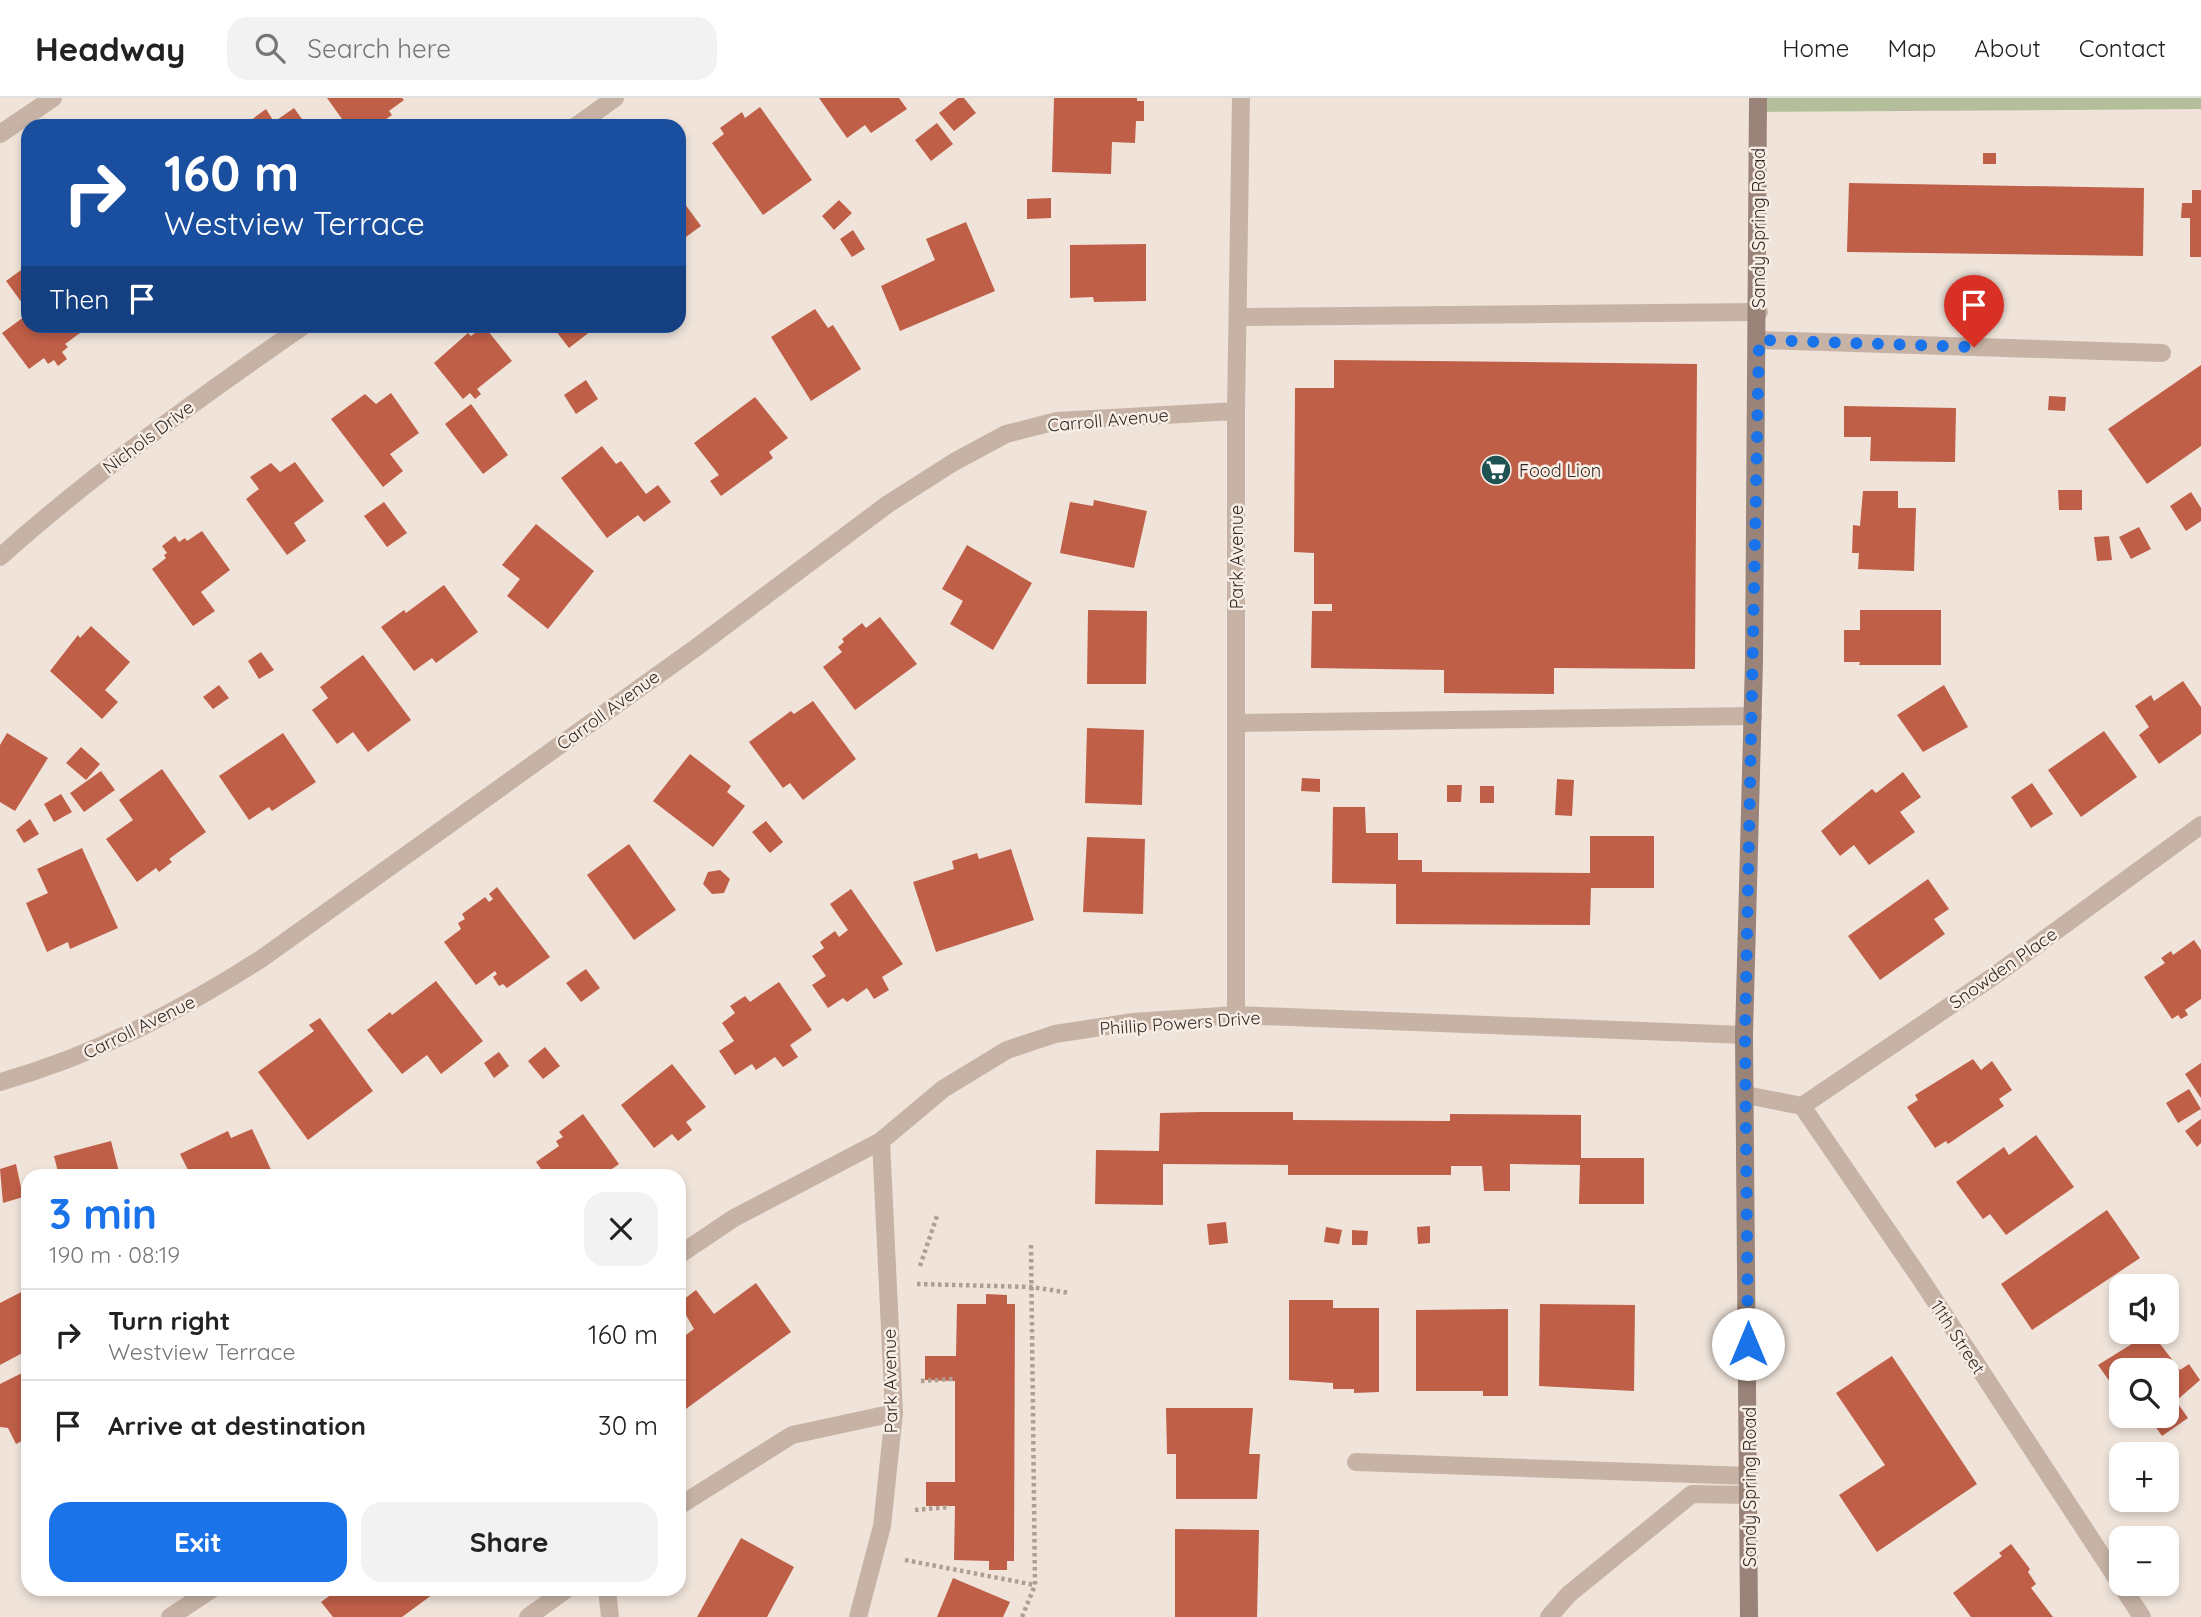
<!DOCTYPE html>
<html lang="en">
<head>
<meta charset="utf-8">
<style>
  :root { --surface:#fff; --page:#f2f2f2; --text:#222; --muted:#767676; --line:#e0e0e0; --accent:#1a73e8 }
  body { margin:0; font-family:Quicksand,sans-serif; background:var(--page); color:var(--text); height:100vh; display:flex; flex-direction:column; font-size:26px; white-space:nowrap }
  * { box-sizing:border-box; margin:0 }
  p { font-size:23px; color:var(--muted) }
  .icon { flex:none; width:38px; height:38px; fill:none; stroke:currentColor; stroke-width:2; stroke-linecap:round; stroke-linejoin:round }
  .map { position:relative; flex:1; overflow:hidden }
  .sheet { position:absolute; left:21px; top:1071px; width:665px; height:427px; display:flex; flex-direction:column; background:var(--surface); border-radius:21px; box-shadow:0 4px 10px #0003 }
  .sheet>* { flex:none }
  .guide { position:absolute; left:21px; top:21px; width:665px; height:214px; border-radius:21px; box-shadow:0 4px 10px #0003; background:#1a4fa0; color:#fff; overflow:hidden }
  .controls { position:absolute; left:2109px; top:1176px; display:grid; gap:14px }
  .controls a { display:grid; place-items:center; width:70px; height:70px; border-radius:14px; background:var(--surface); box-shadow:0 4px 10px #0003; font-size:35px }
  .pin { position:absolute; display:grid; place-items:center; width:60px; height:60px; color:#fff; margin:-72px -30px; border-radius:50% 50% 50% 0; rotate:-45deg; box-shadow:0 0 7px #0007 }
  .pin .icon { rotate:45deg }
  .me { position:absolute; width:77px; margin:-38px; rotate:0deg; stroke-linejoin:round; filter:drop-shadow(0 0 5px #0008) }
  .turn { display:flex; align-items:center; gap:24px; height:147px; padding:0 28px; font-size:32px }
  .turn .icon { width:91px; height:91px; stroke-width:2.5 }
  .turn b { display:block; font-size:49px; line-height:60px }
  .then { display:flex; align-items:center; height:66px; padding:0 28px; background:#0003; gap:14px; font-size:26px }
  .round { display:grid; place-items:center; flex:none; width:74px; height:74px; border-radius:21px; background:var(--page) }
  .summary { display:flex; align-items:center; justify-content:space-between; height:119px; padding:0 28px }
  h1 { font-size:42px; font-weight:800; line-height:52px; color:var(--accent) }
  .primary-button { display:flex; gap:14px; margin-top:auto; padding:14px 28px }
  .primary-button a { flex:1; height:80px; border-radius:21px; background:var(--accent); color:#fff; font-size:28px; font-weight:800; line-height:80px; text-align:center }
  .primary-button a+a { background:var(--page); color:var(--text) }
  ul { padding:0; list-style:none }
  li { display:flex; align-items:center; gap:21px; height:91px; padding:0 28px; border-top:2px solid var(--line) }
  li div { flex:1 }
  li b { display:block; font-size:26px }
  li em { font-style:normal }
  header { display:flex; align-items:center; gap:42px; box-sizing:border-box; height:98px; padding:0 35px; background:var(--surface); border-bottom:2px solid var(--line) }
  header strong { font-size:33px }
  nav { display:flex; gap:38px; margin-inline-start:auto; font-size:24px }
  .search { width:490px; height:63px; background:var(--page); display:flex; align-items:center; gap:18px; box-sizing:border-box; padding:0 24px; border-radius:21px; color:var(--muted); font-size:26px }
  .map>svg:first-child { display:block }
  .green { fill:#b4be9b }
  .building { fill:#bf5f48 }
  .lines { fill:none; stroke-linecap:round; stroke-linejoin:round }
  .path { stroke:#b29d91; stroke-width:4.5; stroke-dasharray:3.5 3.5; stroke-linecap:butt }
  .lane { stroke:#c7b3a6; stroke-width:18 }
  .street { stroke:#c7b3a6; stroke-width:18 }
  .secondary { stroke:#9a8378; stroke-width:18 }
  .route { stroke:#1a73e8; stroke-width:12; stroke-dasharray:0 21.6 }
  .labels { text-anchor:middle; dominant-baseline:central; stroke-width:5; stroke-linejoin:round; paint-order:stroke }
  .street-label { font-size:18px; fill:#332a27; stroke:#f8eee5 }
  .poi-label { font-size:18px; fill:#332a27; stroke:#f8eee5; text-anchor:start }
</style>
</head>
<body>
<header>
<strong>Headway</strong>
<div class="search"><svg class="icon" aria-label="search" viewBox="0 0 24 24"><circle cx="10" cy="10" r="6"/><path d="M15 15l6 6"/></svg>Search here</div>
<nav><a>Home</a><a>Map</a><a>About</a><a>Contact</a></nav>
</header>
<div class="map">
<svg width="2201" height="1519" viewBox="0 0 2201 1519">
  <rect width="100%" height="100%" fill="#f0e4da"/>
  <path class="green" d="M1758,0H2201V11L1758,14Z"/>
  <path class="building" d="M327,0H402L404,2L389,13L392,17L376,28H347Z
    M819,0H899L907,11L871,35L865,27L847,40Z
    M958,0H964L976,15L954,33L939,15Z
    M1054,0H1137V3H1144V23H1136L1135,45L1112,44L1111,76L1052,74Z
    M760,9L812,82L763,117L712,45L724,36L720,30L742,14L745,20Z
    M294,10L307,28H243L266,11L274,24Z
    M937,25L953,46L931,63L915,42Z
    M1983,55H1996V66H1983Z
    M1849,85L2144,90L2143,158L1847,154Z
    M2192,92H2201V159H2190V120H2181L2182,105H2192Z
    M679,98L701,128L679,144Z
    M1051,100V120L1027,121V101Z
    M839,102L852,115L834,132L822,118Z
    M966,124L995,193L900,233L881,188L935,162L926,141Z
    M853,132L865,151L852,159L840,141Z
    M1146,146V203L1094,204L1093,199L1070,200V147Z
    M28,167V213L6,183Z
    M815,211L828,230L833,227L861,271L811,303L771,239Z
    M28,216V228H74L80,235L65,246L68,249L62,254L67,261L58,268L54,262L48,266L44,260L29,271L2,235Z
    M484,228L512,263L477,291L481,296L475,301L470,295L463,301L434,265L468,235L471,238Z
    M552,228H587L591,233L569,250Z
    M1334,262L1697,266L1695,571L1554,570V596L1444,595V572L1311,570L1312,513H1332V506H1314V455L1294,454L1295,290H1334Z
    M2201,267V348L2147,386L2108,331Z
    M586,282L598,301L576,316L564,297Z
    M391,295L419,335L390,356L403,373L383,389L331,321L365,296L376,306Z
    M2049,298L2066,299L2065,313L2048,312Z
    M755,299L788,340L769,354L773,360L721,398L710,383L719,377L694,345Z
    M471,306L508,357L483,376L445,326Z
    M1844,308L1956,310L1955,364L1870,363L1871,339H1844Z
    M602,348L616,366L621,363L646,396L658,387L671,404L644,424L638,417L607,440L561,380Z
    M295,364L324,403L294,425L306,443L287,457L246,401L259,391L250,379L271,365L280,374Z
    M2058,392H2082V412H2059Z
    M1863,393H1898V410H1916L1914,473L1858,471L1859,455H1852L1853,427L1860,428Z
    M2191,394L2201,410V423L2186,433L2170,408Z
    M1094,402L1147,413L1134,470L1060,455L1070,404L1093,408Z
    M384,404L407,435L387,449L364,418Z
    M536,426L594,473L548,531L507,498L520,481L502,467Z
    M2139,429L2151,451L2131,461L2119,439Z
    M202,433L230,472L201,494L215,513L193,528L152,471L166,460L164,457L167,455L162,448L175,438L179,444L185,440L187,443Z
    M2109,438L2112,462L2097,463L2094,439Z
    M967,447L1032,485L993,552L950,526L963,503L942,491Z
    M444,487L478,534L436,565L432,560L414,573L381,529L404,512L406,515Z
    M1088,512L1147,513L1146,586H1087Z
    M1860,512H1941V567H1859L1860,564H1844V532H1860Z
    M880,519L917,566L855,612L823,569L842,554L838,549L844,544L842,541L862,525L866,530Z
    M91,528L130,564L105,592L118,604L102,621L50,573L78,537L80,540Z
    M261,554L274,572L259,581L248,563Z
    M363,557L411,622L368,654L353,634L337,646L312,612L328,600L320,589Z
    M2183,583L2201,609V636L2159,666L2139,637L2149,629L2135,608L2151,597L2154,603Z
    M219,587L229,600L213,611L203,599Z
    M1944,587L1968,629L1923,654L1897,617Z
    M813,603L856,661L803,702L790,685L783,690L749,644L791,613L794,616Z
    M1087,630L1144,632L1142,707L1085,705Z
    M2104,633L2137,679L2081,719L2048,672Z
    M7,635L48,660L15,713L0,704V647Z
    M283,635L316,684L272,713L269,709L249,722L219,678Z
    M81,649L100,666L86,682L66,665Z
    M690,656L731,688L727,694L745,708L713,749L653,703Z
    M162,671L206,734L169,761L172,764L159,774L156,770L137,784L106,741L133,722L119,702Z
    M101,673L115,692L84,714L70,695Z
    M1903,674L1921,699L1900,714L1915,734L1869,767L1854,747L1840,758L1821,733L1872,691L1876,695Z
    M1302,680L1320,681V694L1301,693Z
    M1557,681L1574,682L1572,718L1555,717Z
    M2032,685L2053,716L2031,730L2011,699Z
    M1447,687H1462L1461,704H1447Z
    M1480,688H1494V705H1480Z
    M61,696L72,714L54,724L44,706Z
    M1333,709H1365L1366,735H1398V762H1422V774L1590,775V738H1654V790H1591L1590,827L1396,826V786L1332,785Z
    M30,721L39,736L24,745L16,732Z
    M766,723L783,744L770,755L752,734Z
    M1087,739L1145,741L1143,816L1083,814Z
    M629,746L676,812L634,842L587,777Z
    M82,750L118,830L70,851L68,844L47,854L26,805L48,795L37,771Z
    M1011,751L1034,822L936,854L913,784L954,771L952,763L977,755L979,761Z
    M720,772L730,781L724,795L712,796L703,786L708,774Z
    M1928,781L1949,811L1934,821L1945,836L1880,882L1848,838Z
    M497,789L550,859L507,890L503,886L499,888L493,879L497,876L495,873L476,887L444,844L461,831L458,825L465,821L462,816L485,799L489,804L493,801L489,796Z
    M851,791L903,866L882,879L889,892L874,901L867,890L847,904L843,900L828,910L812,887L826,878L812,858L824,850L820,844L835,833L839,839L848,832L830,806Z
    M2194,842L2201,852V901L2185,912L2188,917L2181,921L2178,917L2172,921L2144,879L2165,865L2161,860L2171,853L2173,857Z
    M586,871L600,890L581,904L566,885Z
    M436,883L483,943L441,976L427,957L402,976L367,932L390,914L392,917Z
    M779,884L812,932L790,947L798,959L783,969L775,959L756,972L752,966L735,977L719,953L734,943L722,925L735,915L730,908L745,898L750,904Z
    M320,920L373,993L308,1042L258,974L314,933L309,927Z
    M545,949L560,968L543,981L528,963Z
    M499,954L509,968L494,980L484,965Z
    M1973,961L1981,972L1992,963L2012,992L1999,1001L2004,1008L1948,1046L1946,1043L1935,1050L1907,1009L1918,1002L1915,997Z
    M2201,965V1000L2185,976Z
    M672,966L706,1009L686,1024L692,1032L678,1043L672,1036L654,1050L621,1007Z
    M2189,991L2201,1011L2178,1025L2166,1005Z
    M1202,1014H1293V1022L1450,1023V1016L1581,1017V1060H1644V1106H1579L1580,1067L1513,1066H1510V1093H1484L1482,1068H1451V1077H1288V1067L1163,1066V1107L1095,1106L1096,1052L1159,1053L1160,1015Z
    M583,1016L619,1066L602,1078H546L536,1064L559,1048L556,1043L563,1039L559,1034Z
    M2201,1021V1045L2197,1049L2185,1033Z
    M252,1031L274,1078H191L180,1056L228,1033L231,1040Z
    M2036,1037L2074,1089L2006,1137L1990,1116L1983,1121L1956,1084L2004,1049L2009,1057Z
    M111,1043L120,1078H59L54,1058Z
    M16,1066L23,1099L3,1105L0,1071Z
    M2107,1112L2140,1160L2032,1232L2001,1186Z
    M1226,1124L1228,1145L1209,1147L1207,1126Z
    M1430,1128V1145L1418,1146L1417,1129Z
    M1326,1129L1342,1132L1339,1146L1324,1144Z
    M1352,1132L1368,1133L1367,1147H1352Z
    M756,1185L791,1234L679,1316V1242L694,1231L679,1205L696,1192L714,1216Z
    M27,1191L28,1231L21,1235L28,1252L0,1267V1205Z
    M986,1196L1007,1197V1206H1015L1014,1463H1007V1472H989V1463L954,1462L955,1408H926V1384H955V1283L925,1282V1258H956L957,1206H986Z
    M1289,1202H1333V1210H1379V1294L1354,1295V1291H1333V1285L1289,1282Z
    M1540,1206L1635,1207L1634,1293L1539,1288Z
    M1508,1211V1298H1483V1293H1416V1212Z
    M2151,1234L2180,1272L2189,1266L2200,1282L2176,1303L2188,1320L2162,1338L2148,1318H2166V1272H2121V1286L2115,1291L2098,1267Z
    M1892,1258L1977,1386L1877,1454L1839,1397L1885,1367L1836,1295Z
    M28,1272V1340L16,1346L8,1330L0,1329V1286Z
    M1166,1310H1253L1249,1356H1260L1257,1401H1176V1356H1167Z
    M1175,1431L1259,1432L1257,1519H1175Z
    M741,1440L794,1469L767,1519H697Z
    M2011,1446L2030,1471L2028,1474L2036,1486L2031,1490L2053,1519H1971L1953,1495L2002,1458L1999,1455Z
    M953,1480L1010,1504L1003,1519H937Z
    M339,1491H440L402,1519H333L321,1504Z"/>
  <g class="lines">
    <path class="path" d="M920,1168L938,1115
      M917,1186L1032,1189L1070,1195
      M921,1283L954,1281
      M915,1412L950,1409
      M905,1462L1035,1487
      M1022,1519L1035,1487L1031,1147"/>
    <path class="lane" d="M1238,219L1759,214
      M1236,625L1753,618
      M1356,1364L1749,1378
      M679,1408L792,1337L894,1315
      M607,1491L610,1519
      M528,1519L567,1491
      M1549,1519L1569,1496L1692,1396L1749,1397"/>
    <path class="street" d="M576,28L615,0
      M0,36L53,0
      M1759,242L2162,255
      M0,459C95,374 198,301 303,228
      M1236,917V313L1241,0
      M0,984C95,957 178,914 261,861L697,549L888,406L954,364L1006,336L1057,323L1236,313
      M1746,997L1802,1008L1922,1183L2142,1519
      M1802,1008L1994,878L2201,727
      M679,1157L734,1120L881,1043L943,991L1007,952L1055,936L1133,924L1236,917L1744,937
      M170,1519L212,1491
      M858,1519L882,1428L894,1315L881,1043"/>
    <path class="secondary" d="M1749,1519L1744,937L1754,563L1758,0"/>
  </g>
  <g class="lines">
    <path class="route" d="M1748,1246L1745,937L1759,242L1974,249"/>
  </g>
  <defs>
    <g id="supermarket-disc" transform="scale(1.575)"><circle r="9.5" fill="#1f5252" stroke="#f8eee5"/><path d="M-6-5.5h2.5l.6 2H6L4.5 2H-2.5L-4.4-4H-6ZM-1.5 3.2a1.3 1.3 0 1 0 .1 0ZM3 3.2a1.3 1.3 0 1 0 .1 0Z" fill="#fff"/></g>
  </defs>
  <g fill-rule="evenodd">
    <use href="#supermarket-disc" x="1496" y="372"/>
  </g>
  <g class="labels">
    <g class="street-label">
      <text transform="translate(1758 130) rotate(-90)">Sandy Spring Road</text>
      <text transform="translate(1108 322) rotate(-5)">Carroll Avenue</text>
      <text transform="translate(148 339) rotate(-37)">Nichols Drive</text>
      <text transform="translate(1236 459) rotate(-90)">Park Avenue</text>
      <text transform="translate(608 612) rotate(-36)">Carroll Avenue</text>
      <text transform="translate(2003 870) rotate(-35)">Snowden Place</text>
      <text transform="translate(1180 925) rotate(-4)">Phillip Powers Drive</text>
      <text transform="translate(139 929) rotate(-26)">Carroll Avenue</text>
      <text transform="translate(1958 1239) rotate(57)">11th Street</text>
      <text transform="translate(890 1283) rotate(-91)">Park Avenue</text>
      <text transform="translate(1749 1389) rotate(-90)">Sandy Spring Road</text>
    </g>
    <g class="poi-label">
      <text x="1519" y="372">Food Lion</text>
    </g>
  </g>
</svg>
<div class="controls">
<a><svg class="icon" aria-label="sound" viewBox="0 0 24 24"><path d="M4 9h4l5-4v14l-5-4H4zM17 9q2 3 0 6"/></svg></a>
<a><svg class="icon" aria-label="search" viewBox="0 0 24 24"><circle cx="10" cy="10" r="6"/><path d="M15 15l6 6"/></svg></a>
<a>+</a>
<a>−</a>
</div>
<div class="pin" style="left:1974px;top:249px;background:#d93025"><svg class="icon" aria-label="arrive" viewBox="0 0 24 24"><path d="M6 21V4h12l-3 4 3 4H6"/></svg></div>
<svg class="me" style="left:1748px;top:1246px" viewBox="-20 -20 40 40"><circle r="19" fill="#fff"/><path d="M0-13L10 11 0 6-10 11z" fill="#1a73e8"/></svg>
<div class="guide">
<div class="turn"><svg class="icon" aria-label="right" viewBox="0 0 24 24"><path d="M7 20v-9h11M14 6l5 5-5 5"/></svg><div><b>160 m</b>Westview Terrace</div></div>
<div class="then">Then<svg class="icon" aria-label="arrive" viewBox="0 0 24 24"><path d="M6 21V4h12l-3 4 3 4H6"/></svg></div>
</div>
<section class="sheet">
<div class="summary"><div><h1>3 min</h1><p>190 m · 08:19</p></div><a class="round"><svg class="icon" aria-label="close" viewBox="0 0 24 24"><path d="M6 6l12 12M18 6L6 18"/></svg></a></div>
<ul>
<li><svg class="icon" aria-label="right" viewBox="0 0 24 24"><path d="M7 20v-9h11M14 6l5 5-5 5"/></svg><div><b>Turn right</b><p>Westview Terrace</p></div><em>160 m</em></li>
<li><svg class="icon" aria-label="arrive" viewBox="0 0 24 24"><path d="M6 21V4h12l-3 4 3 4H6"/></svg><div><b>Arrive at destination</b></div><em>30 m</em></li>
</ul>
<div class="primary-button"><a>Exit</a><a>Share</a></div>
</section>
</div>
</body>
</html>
